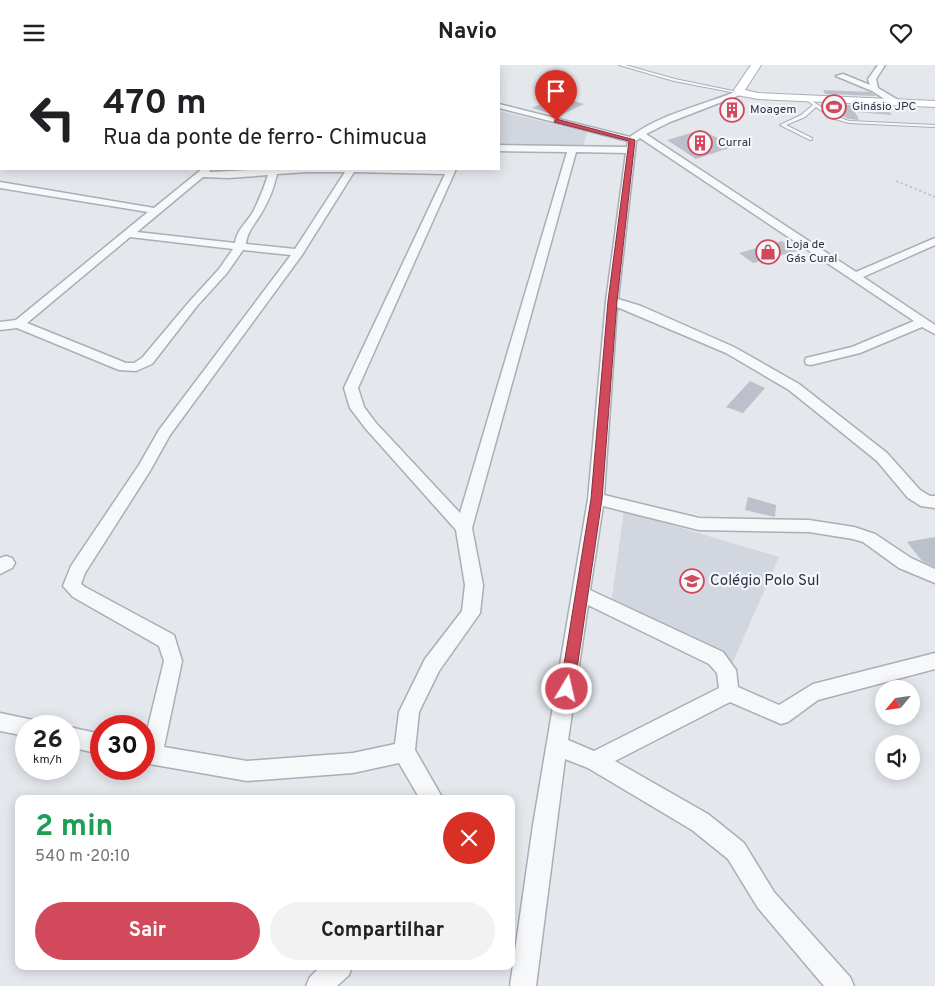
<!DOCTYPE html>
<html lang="pt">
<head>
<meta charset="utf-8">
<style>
  :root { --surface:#fff; --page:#f2f2f2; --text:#202124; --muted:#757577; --accent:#d1495b }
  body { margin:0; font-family:Overpass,sans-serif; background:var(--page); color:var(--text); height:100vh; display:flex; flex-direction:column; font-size:19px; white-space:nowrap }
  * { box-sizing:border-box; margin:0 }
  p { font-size:16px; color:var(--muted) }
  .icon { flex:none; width:28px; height:28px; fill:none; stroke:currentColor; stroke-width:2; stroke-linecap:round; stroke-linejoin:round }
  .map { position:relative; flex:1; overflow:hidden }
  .sheet { position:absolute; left:15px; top:730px; width:500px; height:175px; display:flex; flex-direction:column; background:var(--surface); border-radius:10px; box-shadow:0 2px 12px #0003 }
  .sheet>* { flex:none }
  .top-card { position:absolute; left:0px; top:0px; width:500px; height:105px; box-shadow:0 2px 12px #0003; background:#fff; color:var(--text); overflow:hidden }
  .needle { width:32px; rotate:241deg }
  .tools { position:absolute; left:875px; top:615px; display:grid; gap:10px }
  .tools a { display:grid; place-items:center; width:45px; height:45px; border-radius:50%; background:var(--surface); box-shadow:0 2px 12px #0003; font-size:25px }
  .speed { position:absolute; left:15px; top:650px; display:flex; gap:10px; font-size:25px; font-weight:700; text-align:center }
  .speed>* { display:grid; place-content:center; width:65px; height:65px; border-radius:50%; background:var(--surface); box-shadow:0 2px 12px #0003; line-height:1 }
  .speed small { font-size:12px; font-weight:400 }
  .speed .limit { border:8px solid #d22; background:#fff; color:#111 }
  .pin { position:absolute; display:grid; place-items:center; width:42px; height:42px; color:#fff; margin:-51px -21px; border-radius:50% 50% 50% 0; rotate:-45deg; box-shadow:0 0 5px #0007 }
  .pin .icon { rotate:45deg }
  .me { position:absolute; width:55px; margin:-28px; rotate:9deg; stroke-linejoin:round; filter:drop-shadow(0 0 4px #0008) }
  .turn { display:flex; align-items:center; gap:18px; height:105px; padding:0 20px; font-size:22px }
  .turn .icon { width:65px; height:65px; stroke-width:2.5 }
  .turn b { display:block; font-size:35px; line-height:42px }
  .round { display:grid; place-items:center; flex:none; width:52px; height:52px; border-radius:26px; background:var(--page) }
  .overview { display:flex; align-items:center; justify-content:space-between; height:85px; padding:0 20px }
  h1 { font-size:30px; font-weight:700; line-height:38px; color:#1e9e55 }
  .cta { display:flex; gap:10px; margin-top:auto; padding:10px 20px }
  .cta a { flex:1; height:58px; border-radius:30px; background:var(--accent); color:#fff; font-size:20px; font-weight:700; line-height:58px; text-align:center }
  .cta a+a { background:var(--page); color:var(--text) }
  header { display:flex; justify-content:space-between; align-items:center; height:65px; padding:0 20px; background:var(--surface); font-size:22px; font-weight:700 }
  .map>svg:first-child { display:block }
  .built { fill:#d2d6de }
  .building { fill:#bbc0ca }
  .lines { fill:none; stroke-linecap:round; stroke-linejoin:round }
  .service-casing { stroke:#a9aeb7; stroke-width:2 }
  .minor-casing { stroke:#a9aeb7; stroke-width:3 }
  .secondary-casing { stroke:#a9aeb7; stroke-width:2 }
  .path { stroke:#c2c5cb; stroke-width:2; stroke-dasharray:2.5 2.5; stroke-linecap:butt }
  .service { fill:#f7f8fa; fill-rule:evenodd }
  .minor { fill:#f7f8fa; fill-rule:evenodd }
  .secondary { fill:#fff; fill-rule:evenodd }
  .route { fill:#d1495b; stroke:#882f3b }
  .labels { text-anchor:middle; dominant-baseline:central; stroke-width:4.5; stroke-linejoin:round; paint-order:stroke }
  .far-poi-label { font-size:12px; fill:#2b3445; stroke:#f4f6f9; text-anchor:start }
  .poi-label { font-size:15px; fill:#2b3445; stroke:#f4f6f9; text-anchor:start }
</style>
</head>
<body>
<header><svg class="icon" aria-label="menu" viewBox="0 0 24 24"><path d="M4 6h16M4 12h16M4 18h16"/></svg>Navio<svg class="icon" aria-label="heart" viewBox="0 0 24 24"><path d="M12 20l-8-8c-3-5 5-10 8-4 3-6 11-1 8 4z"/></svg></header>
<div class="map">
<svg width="935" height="921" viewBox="0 0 935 921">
  <rect width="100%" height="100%" fill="#e4e7ec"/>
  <path class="built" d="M499,46L587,67L583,82H499Z
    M624,446L779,492L732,599L611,539Z"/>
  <path class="building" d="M823,25L870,27L876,31L825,29Z
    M558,31L584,39L559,51L532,43Z
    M830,39L885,42L892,50L855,47L859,55L849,54L840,50L837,46L833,45Z
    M701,65L735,81L696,94L667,75Z
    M782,176L797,186L753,198L739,188Z
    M750,316L765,323L743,348L726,342Z
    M748,432L776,440L775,452L745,445Z
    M935,472V502L922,496L907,477Z"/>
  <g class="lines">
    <g class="service-casing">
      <path id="service" d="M460,0H465L463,1Z
        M619,0H625L675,14L743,28L741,29L674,16Z
        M806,32L835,51L849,56L935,60V62L849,58L831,53L816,42L805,52L786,60L812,73V75H810L780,60L801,50L813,40L805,34Z"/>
    </g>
    <g class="minor-casing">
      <path id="minor" d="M217,0H227V1H217Z
        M878,0H885L876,14L878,23L900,36V40H894L872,26L836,11L843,9L870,20L868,14Z
        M0,11H1V15H0Z
        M738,26L745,28L670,57L646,69L856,207L935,173V180L863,212L935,260V269L922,262L860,288L811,300L806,299L805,296L806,293L852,282L914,256L640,73L636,76L618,234L641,241L734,282L799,319L887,388L920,425L930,431H935V443L921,441L908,433L877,396L789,325L726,288L617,242L604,430L699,453L809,455L854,462L875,469L911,493L935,504V518L899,503L863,477L853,474L809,467L699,465L603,441L590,525L723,587L736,605L738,622L779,640L813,619L935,588V604L818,635L788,657L781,659L730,637L615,696L708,749L744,778L774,827L850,912L854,921H824L758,843L728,794L692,765L588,703L565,694L536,921H510L533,760L588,434L606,236L626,88L576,87L472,463L483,520L480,548L439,606L419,647L415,685L443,734H420L399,698L353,708L247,716L144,698V678L164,596L159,581L73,532L63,521L71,501L139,400L159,365L291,190L243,185L227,208L197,241L152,299L136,306L119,305L17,263L0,265V257L16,255L148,147L0,123V117L154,143L202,104H211L209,107L275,104H456L358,323L364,342L376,358L460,448L567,87L499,86V80L627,82L628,76L499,43V39L630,72C660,49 703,40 738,26ZM308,107H345L295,184L246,179C247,166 256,158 262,147C269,135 274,123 277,109ZM354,107L445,109L344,323L350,343L366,364L456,465L465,520L462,546L425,594L399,647L395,679L353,688L247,696L164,682L182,596L174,570L85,522L81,519L85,508L150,406L170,370L302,190ZM268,110C264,123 259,135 253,147C247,157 236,166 235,178L137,167L203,112L228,113ZM130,172L233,184L219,204L189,237L142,293L134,298H126L27,258ZM588,540L709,599L717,608L719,623L594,686L568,675Z
        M0,79H1V85H0Z
        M6,491L12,493L15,498L12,503L0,509V493Z
        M0,648L33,655L36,661H26V671L0,666Z
        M69,662L101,669V689L69,682Z
        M321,901H352L349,910L337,921H306L310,912Z"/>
    </g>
    <g class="secondary-casing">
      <path id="secondary" d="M751,0H761L745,25L758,28L935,36V42L758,34L737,30L734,25Z"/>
    </g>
    <path class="path" d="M896,116L935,132"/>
    <use href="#service" class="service"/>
    <use href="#minor" class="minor"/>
    <use href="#secondary" class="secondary"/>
  </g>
  <path class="route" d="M556,54L635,75L617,236L602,434L574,624L572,629L567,630L562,629L560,624L591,434L608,236L629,76L554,57Z"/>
  <defs>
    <g id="stadium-ring" transform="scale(1.25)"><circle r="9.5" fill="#f4f6f9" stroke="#d1495b" stroke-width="1.5"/><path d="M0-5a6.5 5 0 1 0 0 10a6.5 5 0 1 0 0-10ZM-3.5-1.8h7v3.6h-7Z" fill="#d1495b"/></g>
    <g id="building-ring" transform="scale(1.25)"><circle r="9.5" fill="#f4f6f9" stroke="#d1495b" stroke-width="1.5"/><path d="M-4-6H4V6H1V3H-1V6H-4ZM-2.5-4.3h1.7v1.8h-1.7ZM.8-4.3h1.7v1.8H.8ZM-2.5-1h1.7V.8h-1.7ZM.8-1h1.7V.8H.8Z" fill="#d1495b"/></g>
    <g id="shop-ring" transform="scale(1.25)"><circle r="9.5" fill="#f4f6f9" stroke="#d1495b" stroke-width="1.5"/><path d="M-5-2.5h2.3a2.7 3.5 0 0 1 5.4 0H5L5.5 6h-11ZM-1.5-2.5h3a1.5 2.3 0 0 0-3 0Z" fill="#d1495b"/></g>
    <g id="school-ring" transform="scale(1.25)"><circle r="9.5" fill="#f4f6f9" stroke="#d1495b" stroke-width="1.5"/><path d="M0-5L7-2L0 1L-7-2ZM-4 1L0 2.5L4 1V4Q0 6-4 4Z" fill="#d1495b"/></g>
  </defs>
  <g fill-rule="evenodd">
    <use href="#stadium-ring" x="834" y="42"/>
    <use href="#building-ring" x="732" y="45"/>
    <use href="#building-ring" x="700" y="78"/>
    <use href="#shop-ring" x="768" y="187"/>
    <use href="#school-ring" x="692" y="516"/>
  </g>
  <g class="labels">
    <g class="far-poi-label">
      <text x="852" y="42">Ginásio JPC</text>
      <text x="750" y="45">Moagem</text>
      <text x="718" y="78">Curral</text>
      <text x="786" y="180">Loja de<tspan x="786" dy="14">Gás Cural</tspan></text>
    </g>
    <g class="poi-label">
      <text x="710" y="516">Colégio Polo Sul</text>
    </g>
  </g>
</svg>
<div class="tools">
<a><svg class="needle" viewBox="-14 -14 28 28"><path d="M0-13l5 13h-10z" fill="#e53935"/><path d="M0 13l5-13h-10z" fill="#757577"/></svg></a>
<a><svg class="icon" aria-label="sound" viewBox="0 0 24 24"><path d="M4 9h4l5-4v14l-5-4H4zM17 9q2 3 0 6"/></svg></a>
</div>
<div class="speed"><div>26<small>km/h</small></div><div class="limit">30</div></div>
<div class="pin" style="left:556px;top:56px;background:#d93025"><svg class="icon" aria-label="arrive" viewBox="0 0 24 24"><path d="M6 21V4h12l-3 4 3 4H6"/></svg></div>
<svg class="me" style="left:567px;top:624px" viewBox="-20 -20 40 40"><circle r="17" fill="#d1495b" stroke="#fff" stroke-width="3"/><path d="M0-11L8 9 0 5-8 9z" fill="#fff"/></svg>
<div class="top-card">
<div class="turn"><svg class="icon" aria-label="left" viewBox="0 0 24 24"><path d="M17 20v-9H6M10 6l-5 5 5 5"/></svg><div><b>470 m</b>Rua da ponte de ferro- Chimucua</div></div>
</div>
<section class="sheet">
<div class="overview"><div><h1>2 min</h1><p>540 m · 20:10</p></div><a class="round" style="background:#d93025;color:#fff"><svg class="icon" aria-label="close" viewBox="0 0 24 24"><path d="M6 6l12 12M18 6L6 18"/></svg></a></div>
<div class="cta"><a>Sair</a><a>Compartilhar</a></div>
</section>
</div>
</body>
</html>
